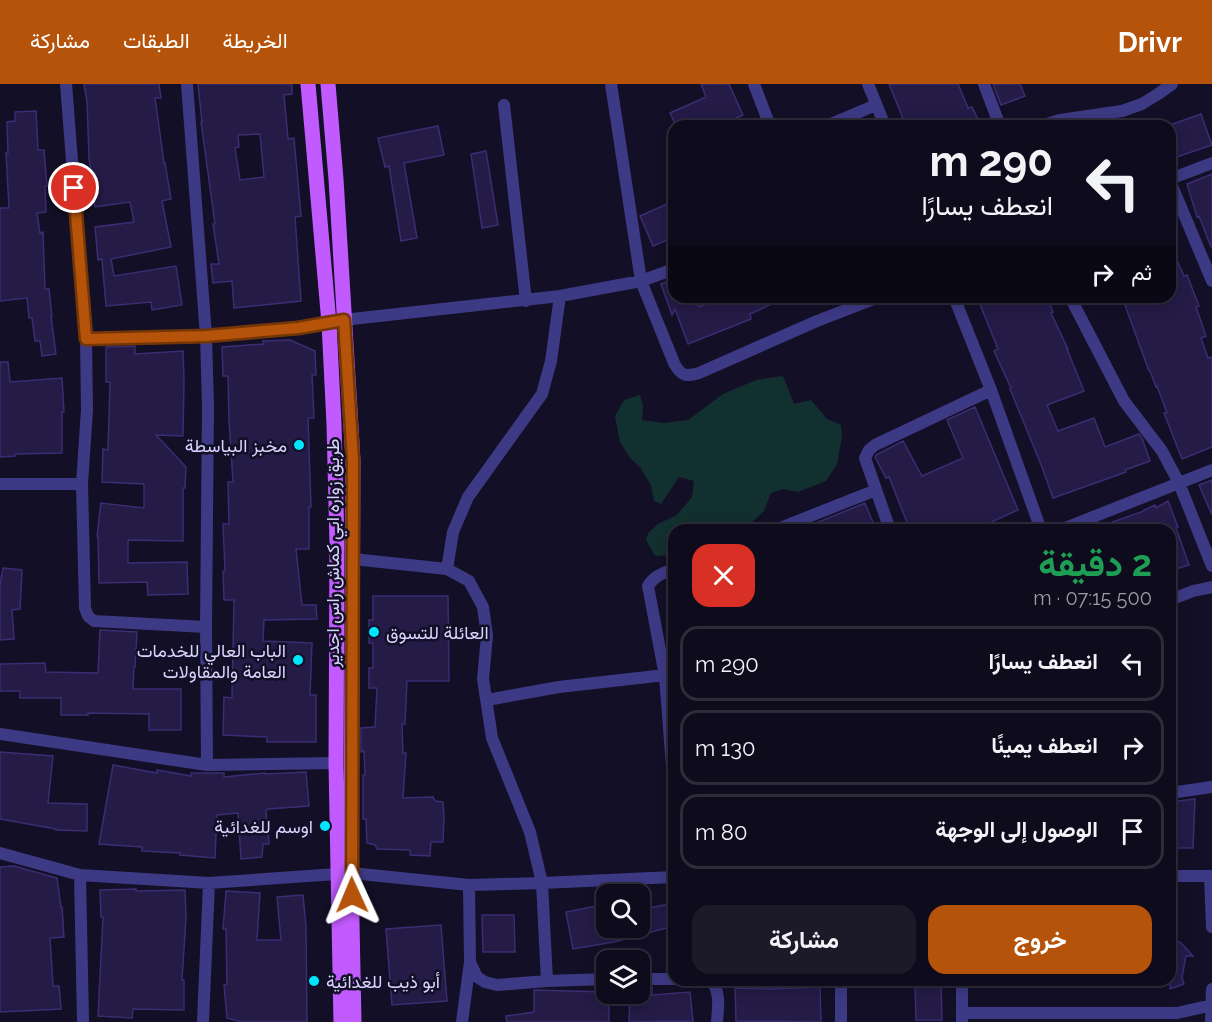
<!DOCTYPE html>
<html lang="ar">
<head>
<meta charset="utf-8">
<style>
  :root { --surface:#0e0b1c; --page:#1c1929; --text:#f1f3f6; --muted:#9b9ba3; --line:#2e2b3b; --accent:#b45309 }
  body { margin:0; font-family:Raleway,Vazirmatn,sans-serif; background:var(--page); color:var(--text); direction:rtl; height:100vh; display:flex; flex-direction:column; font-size:22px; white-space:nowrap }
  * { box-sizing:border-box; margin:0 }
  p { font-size:20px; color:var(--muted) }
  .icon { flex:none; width:33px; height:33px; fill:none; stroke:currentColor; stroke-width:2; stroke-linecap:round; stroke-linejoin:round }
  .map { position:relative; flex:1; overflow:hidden; direction:ltr }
  .details { position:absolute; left:668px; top:440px; width:508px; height:462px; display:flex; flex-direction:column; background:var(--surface); border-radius:18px; box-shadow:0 3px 15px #0003,0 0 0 2px var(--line); direction:rtl }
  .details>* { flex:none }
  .guide { position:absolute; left:668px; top:36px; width:508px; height:183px; border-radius:18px; box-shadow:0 3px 15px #0003,0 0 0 2px var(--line); direction:rtl; background:#0e0b1c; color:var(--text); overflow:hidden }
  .controls { position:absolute; left:596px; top:800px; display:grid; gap:12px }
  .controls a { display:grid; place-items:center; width:54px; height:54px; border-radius:12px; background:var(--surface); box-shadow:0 3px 15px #0003,0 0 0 2px var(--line); font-size:30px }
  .pin { position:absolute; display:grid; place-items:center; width:51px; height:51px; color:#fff; margin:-26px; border:3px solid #fff; border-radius:50%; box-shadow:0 2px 6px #0007 }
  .me { position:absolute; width:66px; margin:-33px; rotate:359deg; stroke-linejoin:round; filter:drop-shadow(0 0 4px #0008) }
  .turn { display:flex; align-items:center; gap:21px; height:126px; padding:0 24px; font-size:27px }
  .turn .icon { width:78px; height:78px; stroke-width:2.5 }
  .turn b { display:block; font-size:42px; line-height:51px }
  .then { display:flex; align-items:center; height:57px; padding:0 24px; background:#0003; gap:12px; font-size:22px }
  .round { display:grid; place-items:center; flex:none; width:63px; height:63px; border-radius:18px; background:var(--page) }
  .headline { display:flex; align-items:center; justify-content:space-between; height:102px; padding:0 24px }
  h1 { font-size:36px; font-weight:700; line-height:45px; color:#1e9e55 }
  .cta { display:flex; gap:12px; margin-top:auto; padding:12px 24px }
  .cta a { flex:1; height:69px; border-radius:18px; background:var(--accent); color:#fff; font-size:24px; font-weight:700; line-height:69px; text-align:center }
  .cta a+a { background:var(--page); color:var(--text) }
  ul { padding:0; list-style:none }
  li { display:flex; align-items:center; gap:18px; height:75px; margin:0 12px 9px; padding:0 12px; border:3px solid var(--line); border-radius:18px }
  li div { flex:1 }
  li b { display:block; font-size:22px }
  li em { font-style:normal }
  header { display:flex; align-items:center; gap:36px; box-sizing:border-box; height:84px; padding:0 30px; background:var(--accent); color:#fff }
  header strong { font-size:28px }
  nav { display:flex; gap:33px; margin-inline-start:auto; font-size:21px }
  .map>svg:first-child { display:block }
  .green { fill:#12302f }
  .building { fill:#241b47; stroke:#3b2d73; stroke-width:1.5; fill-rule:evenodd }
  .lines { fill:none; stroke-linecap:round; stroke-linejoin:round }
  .minor { stroke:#3d3a85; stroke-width:12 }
  .primary { stroke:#c25bff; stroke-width:15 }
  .route-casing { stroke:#753606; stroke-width:15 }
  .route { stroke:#b45309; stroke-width:10 }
  .poi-dot { fill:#00e5ff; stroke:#130f26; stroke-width:2 }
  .labels { text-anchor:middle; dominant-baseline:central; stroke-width:5; stroke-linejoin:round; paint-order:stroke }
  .poi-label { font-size:18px; fill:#d9d4ff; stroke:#130f26; text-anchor:end }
  .street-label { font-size:18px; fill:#d9d4ff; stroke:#130f26 }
</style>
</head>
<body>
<header>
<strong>Drivr</strong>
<nav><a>الخريطة</a><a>الطبقات</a><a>مشاركة</a></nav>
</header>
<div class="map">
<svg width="1212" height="938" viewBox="0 0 1212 938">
  <rect width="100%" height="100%" fill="#130f26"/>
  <path class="green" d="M783,292L794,320L811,316L827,335L841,341L842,352L837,380L826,397L798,408L783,405L771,409L764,427L745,445L674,446L673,471L655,472L646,456L648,449L658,440L677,431L692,413L694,397L679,393L661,420L654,417L651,402L640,383L630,374L620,358L615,332L624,316L640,311L643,321L642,336L664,339L688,336L723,310L756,296Z"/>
  <path class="building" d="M84,0H159L161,14H155L164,79H165L171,115L162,117L171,163L111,175L114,192L176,182L182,221L152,226L151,218L106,222L102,175L98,176L95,143L134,138L130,118L95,123L89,73L87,18Z
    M198,0H292V10L284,11L288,55L294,54L301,132L295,133L301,217L234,224L232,197L213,199L211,180H219L213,140H215L201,38H202ZM260,50L264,93L240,96L235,64L239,63L238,51Z
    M701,0H729L743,31L718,42H676L670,29L706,13Z
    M889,0H958L968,24L972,23L981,42H906Z
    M993,0H1020L1025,12L1001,21Z
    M36,27L38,66H44L47,102H45L46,128L37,129L40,149L43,148L45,205H49L52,232H51L56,270L42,272L40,257H35L32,234H29L27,214L0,217V124H9L6,69H8L7,38L15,37V28Z
    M1201,30L1212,61L1174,74L1172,69L1170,70V41Z
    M438,42L444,71L404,79L417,154L401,157L389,82L385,83L378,54Z
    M486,67L498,141L482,144L471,70Z
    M1212,90V163H1211L1199,132L1197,133L1187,100Z
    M667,120L674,135V153L653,162L640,132Z
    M1170,160L1184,192L1187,191L1199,222L1196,223L1206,252L1201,254L1208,274L1212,273V363L1182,375L1164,329H1167L1157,302L1156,303L1150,287H1149L1122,213H1170Z
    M674,195V213H695L699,223L722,213H787L750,230L751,235L688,260L675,225L672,231L661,200Z
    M977,213H1047L1053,228L1051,229L1068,265H1067L1084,307L1047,321L1058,347L1094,334L1105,363L1139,350L1142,354L1150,377L1125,386L1126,388L1053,414L1042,383L1010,305L1011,304L994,267L998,265Z
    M290,256L315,267L316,291H312L314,334H308L311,423H309V465H296L302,521H316L317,535L264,536L263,557L312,559L310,611H316V658H267V653L223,651L224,613L232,614L234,516H224L223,487H225L223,440H229L228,398H233L229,336L228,292H223L222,263L264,260L263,257Z
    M135,262V270L183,267L184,295L183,352L156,351L186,383L185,404H183V457L128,456V479L187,478L188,510L148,511L147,498L99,499L98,452H97L101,419L144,424V400L102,398L103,365L108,366L110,298H106V263Z
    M0,278H8L10,298L62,294L64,328H62V369L15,370V372L0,373Z
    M975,323L1018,426L974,446H910L889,393L886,394L875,373L876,371L903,357L922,392L963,374L947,336Z
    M1212,396V431L1199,401Z
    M1168,417L1178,443L1176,444L1189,481L1170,487V446H1095V444L1144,427V426L1155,421L1156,424Z
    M865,419L874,441L862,446H799Z
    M3,484L22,486L20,525L12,526L14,555L0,556V501Z
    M373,512H448L449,597H407L405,640H402L403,669H406L403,714L433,713L435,717L443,718L444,732L443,758H431L430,772L410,771V766L377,765L375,761L367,759L366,735H363V691H365L364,667L361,668V644L375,643L377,604H369V584H373V559H369V536H373Z
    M100,546L137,548L135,583H134L133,605H181V646H149V630L88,629V631H61V614H20V607H0V580L45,579L46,588L98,589Z
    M0,668L53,672L48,719L87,720V747L56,746V745L0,735Z
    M113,681L157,689V686L191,692V689H224V693L265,689V690L306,688L309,722L268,725L266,727L269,760H263L262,773L241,775L238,729L217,731L215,774L180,771V769L142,767V763L99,760Z
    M1195,715L1193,764H1170V718Z
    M14,782L57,794L61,823H62L64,853L50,854L53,902H59L61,925L0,928V783Z
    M639,803H644L649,824L674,819V842L614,858L573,865L566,828L602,821L606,843H639Z
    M136,805V807L185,806L186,833L182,896H184V926L133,925L132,934L98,932L103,833H101L100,806Z
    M226,807L260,809L257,856H281L277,813L303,811L306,842L307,938H241L227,934L224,901L227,900L226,845H223Z
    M482,831H514L515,868H483Z
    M441,841L447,917L392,921L386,845Z
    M1170,858H1180L1193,872H1186L1182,893L1184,900L1170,905Z
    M941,897L942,936H916L915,898Z
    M639,903H652V911L690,908L693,937L629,938L630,909H639Z
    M820,903L821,938L736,937L735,904L769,905Z
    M534,906L606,908V909H609V938H507L506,932L534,928Z"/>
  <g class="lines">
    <path class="minor" d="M66,0L86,255L87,326L82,400L85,524L88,532L94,537L206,543
      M187,0L206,252L208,322L206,543L207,681
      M611,0L641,197L674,279C681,292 686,293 699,289L817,237L879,213
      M754,0L770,42
      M868,0L885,42
      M984,0L1000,42
      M504,21L526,217
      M826,42L876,21
      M1040,42L1060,36L1122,27L1142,20L1158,10L1172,0
      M1170,95L1212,79
      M1170,97L1212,197
      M954,213L991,306L1041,446
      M1070,213L1124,317L1162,367L1179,399L1212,482
      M86,255L206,252L298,244L343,236L560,212L641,197L674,185
      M0,400H82
      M775,446L876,406
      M890,446L865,374L869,366L875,361L991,306
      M1060,446L1212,386
      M353,475L447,485L469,497L483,523L487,552L483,595L492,654L530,748L542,799L547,897L606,895
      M447,485L453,448L468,413L542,310L551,277L560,212
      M674,485C663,489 654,492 648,502L665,592L674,708
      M1170,516L1193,507L1212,503
      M487,616L559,603L674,590
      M0,650L207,681L336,679
      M1170,709L1212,703
      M0,769L80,791L209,799L351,789L469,801L542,799L674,793
      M80,791L83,938
      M1170,792H1212
      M1210,792L1212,843
      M469,801L470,878L477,893L485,898L497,901L547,897
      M639,895H674
      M707,896H711C721,909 718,923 717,938
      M841,896V938
      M962,896V938
      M962,929H1177L1212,921
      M203,938L209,799
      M462,938L470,878
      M1211,938L1212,905"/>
    <path class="primary" d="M308,0L329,239L334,340L337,460L336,679L341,938
      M328,0L336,95L353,376L351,789L354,938"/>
  </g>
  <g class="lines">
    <g class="route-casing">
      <path id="route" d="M74,104L86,255L206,252L298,244L344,236L353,376L352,811"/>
    </g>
    <use href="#route" class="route"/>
  </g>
  <g class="poi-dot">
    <circle cx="299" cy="361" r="6"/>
    <circle cx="374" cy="548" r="6"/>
    <circle cx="298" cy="576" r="6"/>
    <circle cx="325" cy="742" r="6"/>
    <circle cx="314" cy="897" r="6"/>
  </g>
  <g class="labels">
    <g class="poi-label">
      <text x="287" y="361">مخبز البياسطة</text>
      <text x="386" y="548" text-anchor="start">العائلة للتسوق</text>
      <text x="286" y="566">الباب العالي للخدمات<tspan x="286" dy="21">العامة والمقاولات</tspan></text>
      <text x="313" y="742">اوسم للغدائية</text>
      <text x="326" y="897" text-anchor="start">أبو ذيب للغدائية</text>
    </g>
    <g class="street-label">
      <text transform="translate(332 469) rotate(-90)">طريق زواره ابي كماش راس اجدير</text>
    </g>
  </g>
</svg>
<div class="controls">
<a><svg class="icon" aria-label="search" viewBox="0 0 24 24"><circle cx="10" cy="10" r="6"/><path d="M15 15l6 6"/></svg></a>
<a><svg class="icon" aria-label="layers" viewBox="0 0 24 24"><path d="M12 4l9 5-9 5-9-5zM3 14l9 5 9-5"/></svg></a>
</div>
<div class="pin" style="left:74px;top:104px;background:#d93025"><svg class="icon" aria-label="arrive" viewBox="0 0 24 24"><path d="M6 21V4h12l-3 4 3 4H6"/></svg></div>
<svg class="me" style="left:352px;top:811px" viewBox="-20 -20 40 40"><path d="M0-17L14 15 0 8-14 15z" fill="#b45309" stroke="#fff" stroke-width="4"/></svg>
<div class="guide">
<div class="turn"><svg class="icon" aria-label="left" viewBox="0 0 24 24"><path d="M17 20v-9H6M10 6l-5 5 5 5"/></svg><div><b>290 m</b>انعطف يسارًا</div></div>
<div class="then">ثم<svg class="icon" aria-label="right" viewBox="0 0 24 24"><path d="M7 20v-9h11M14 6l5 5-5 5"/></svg></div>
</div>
<section class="details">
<div class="headline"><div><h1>2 دقيقة</h1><p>500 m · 07:15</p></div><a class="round" style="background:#d93025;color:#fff"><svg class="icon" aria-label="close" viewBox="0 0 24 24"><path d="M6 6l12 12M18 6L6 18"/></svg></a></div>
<ul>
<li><svg class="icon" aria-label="left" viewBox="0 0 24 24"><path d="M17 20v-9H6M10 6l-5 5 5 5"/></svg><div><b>انعطف يسارًا</b></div><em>290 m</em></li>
<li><svg class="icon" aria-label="right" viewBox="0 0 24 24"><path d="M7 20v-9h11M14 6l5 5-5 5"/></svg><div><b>انعطف يمينًا</b></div><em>130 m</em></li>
<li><svg class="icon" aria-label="arrive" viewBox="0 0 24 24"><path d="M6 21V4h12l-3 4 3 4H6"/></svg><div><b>الوصول إلى الوجهة</b></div><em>80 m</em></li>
</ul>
<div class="cta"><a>خروج</a><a>مشاركة</a></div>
</section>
</div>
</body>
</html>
